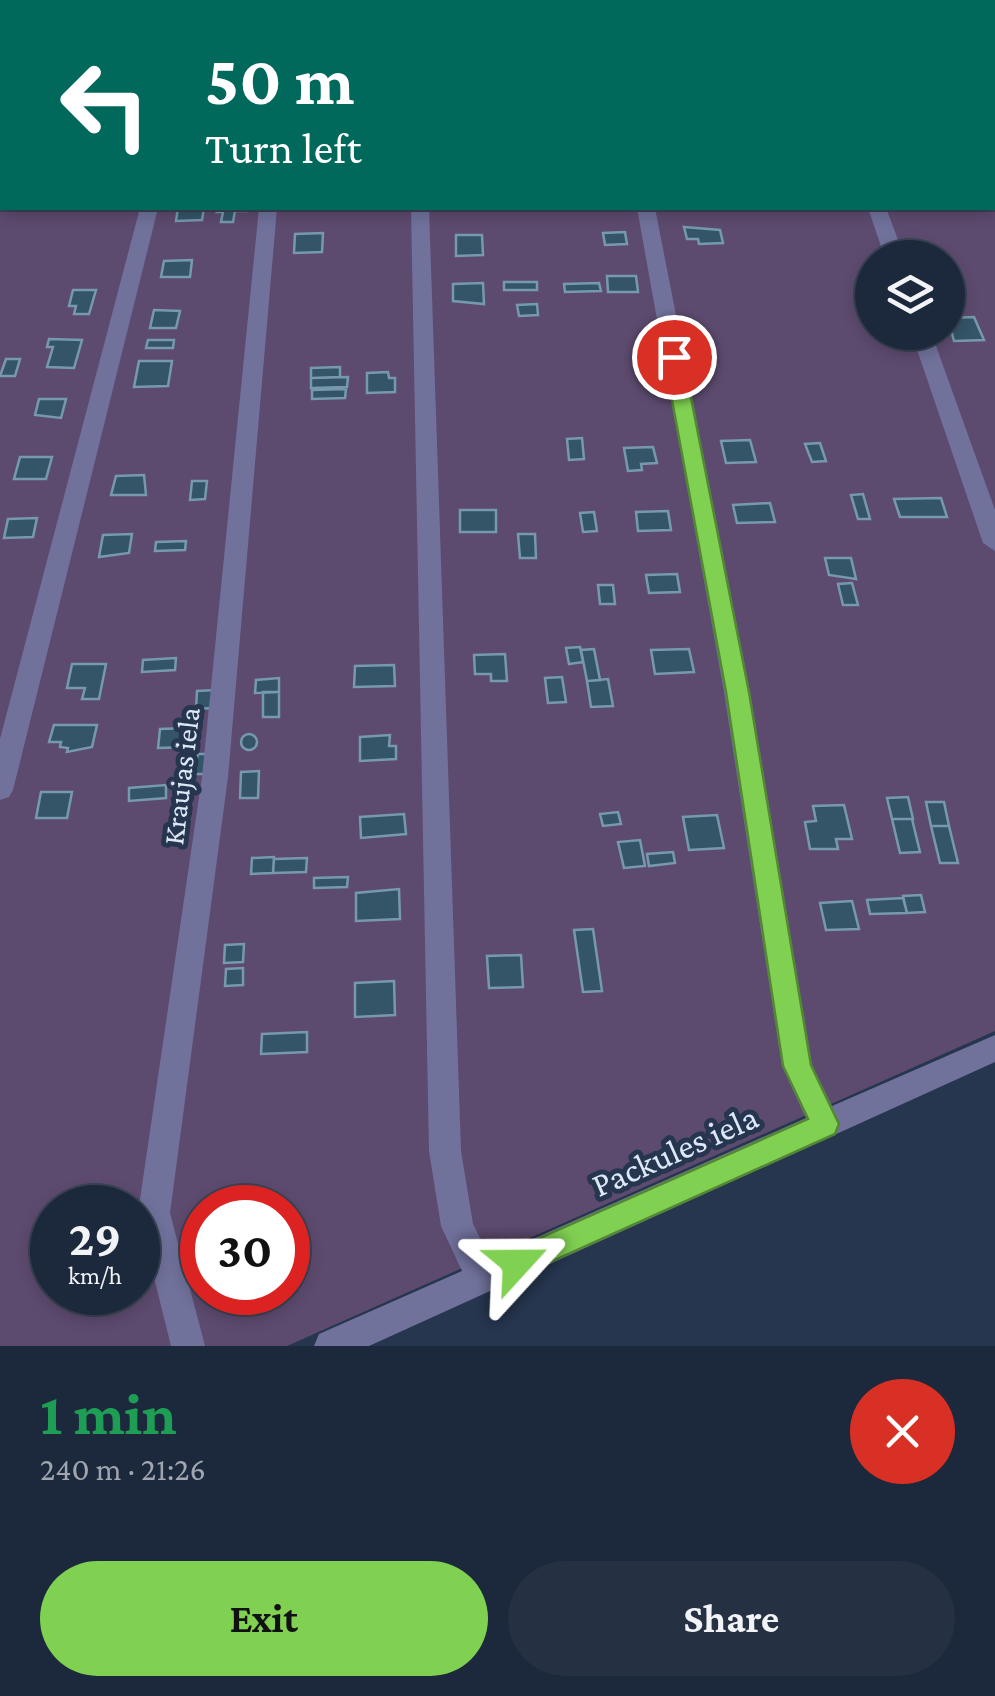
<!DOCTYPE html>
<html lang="en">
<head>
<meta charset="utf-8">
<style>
  :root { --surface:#1c283b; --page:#253042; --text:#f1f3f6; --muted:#a0a6af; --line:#3a4455; --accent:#80d051 }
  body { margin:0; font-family:"Crimson Pro",serif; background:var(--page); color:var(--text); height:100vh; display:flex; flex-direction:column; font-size:38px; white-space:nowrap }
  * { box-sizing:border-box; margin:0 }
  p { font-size:32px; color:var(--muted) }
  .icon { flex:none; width:55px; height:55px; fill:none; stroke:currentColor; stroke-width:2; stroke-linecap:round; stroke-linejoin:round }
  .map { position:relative; height:1346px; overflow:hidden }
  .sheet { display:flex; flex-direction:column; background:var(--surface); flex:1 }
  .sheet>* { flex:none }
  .hud { position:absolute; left:0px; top:0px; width:995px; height:210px; box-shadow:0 5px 15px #0003,0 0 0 2px var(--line); background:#00695c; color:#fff; overflow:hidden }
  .buttons { position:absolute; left:855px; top:240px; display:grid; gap:20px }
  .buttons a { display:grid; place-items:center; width:110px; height:110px; border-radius:50%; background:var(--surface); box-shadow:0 5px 15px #0003,0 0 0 2px var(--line); font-size:50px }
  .speed { position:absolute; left:30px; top:1185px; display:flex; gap:20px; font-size:50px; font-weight:700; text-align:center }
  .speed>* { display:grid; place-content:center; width:130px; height:130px; border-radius:50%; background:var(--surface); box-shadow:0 5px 15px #0003,0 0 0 2px var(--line); line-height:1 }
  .speed small { font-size:25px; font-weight:400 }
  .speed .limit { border:15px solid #d22; background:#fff; color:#111 }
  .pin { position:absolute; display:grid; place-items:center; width:85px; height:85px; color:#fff; margin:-42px; border:5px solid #fff; border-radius:50%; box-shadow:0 2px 10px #0007 }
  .me { position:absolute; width:110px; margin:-55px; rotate:66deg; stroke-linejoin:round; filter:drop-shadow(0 0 8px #0008) }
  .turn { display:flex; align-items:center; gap:35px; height:210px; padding:0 40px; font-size:45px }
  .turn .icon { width:130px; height:130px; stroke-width:2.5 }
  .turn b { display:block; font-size:70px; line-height:85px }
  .round { display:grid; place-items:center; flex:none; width:105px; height:105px; border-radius:52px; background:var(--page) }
  .summary { display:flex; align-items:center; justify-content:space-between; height:170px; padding:0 40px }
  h1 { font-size:60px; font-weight:700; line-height:75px; color:#1e9e55 }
  .button { display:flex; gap:20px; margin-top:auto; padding:20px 40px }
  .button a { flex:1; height:115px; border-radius:60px; background:var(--accent); color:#111; font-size:40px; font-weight:700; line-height:115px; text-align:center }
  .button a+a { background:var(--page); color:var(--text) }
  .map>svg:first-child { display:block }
  .green { fill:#5d4b6f; fill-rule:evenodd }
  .building { fill:#345567; stroke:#7699ad; stroke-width:2.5 }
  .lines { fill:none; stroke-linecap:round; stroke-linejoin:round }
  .minor { fill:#71729c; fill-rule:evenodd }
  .route { fill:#80d051; stroke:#538735; stroke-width:2.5 }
  .labels { text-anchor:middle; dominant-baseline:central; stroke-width:10; stroke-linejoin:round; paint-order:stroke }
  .street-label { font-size:30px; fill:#dde8f8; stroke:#26364f }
  .near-street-label { font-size:35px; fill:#dde8f8; stroke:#26364f }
</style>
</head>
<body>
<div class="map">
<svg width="995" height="1346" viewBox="0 0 995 1346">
  <rect width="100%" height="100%" fill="#26364f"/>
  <path class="green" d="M0,0H995V1031L287,1346H0ZM2,2H992V208H2ZM872,258H948V332H872ZM52,1208H138V1292H52ZM202,1208H288V1292H202Z"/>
  <path class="building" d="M178,208H204L202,220L176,221Z
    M248,208L247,211H235L233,222H221L223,212H218L223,208Z
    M684,227L720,230L723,243L699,244L698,239H687Z
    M625,232L627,244L605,245L603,233Z
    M323,233L322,252L294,253L295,234Z
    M456,235H482L483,255L456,256Z
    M192,260L190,277H161L164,261Z
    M607,276H636L638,292H608Z
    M504,282H537V290H504Z
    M483,283L484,304L453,301V284Z
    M599,283L601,291L565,292L564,284Z
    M73,290H96L89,314H74L76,306H69Z
    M537,304L538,315L519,316L517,305Z
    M154,310L180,311L176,328H150Z
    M974,317L984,340L954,341L948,318Z
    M49,339L82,340L74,368L47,367L53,347H47Z
    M148,340H174L173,348H146Z
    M6,359H20L15,376H0Z
    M139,361H172L168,386L134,387Z
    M340,367V377L311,378V368Z
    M388,372L389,378H395V392L367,393V373Z
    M348,377L347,387L311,388V378Z
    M346,389L345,398L312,399V390Z
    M39,399H66L61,418L35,415Z
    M582,438L584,459L569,460L567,439Z
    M750,440L756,462L726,463L721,441Z
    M820,443L826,461L812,462L805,444Z
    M653,447L657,463L641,464L642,470L628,471L624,448Z
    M20,457H52L46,479H14Z
    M144,475L146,495H111L116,476Z
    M192,481H207L205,499L190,500Z
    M863,494L870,519H858L851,495Z
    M941,498L947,517H900L894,499Z
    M770,503L775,522L737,523L733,505Z
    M460,510H496V532H460Z
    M668,511L671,530L638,531L636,512Z
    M594,512L597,531L583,532L580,513Z
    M37,518L33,537L4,538L8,519Z
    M132,534L129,553L99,557L103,535Z
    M518,534H535L536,558H520Z
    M186,541L185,550L155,551L156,542Z
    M825,558H851L856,579L829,575Z
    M677,574L680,592L649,593L646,575Z
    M852,583L858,605H843L838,584Z
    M598,585H613L615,604H600Z
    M580,647L583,662L569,664L566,648Z
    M594,649L600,680L587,681L581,650Z
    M689,649L694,672L655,674L651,650Z
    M505,654L507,681H491V674H475L474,655Z
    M176,658L175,670L142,672L143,660Z
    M72,664H106L99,699H82L85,688H67Z
    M394,665L395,686L354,687L355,666Z
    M562,677L566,702L548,703L545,678Z
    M279,678V692L255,693L256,680Z
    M608,679L613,706L591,707L587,681Z
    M215,690L213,708L196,709L197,691Z
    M263,692H279V717H263Z
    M54,725H97L92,747L67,752L68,748L60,747L61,742H49Z
    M188,728L187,747L158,748L160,729Z
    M241 742a8 8 0 1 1 16 0a8 8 0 1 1-16 0Z
    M390,735L389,746H396V759L360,761V737Z
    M198,754H208L206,774H186L188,759L197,758Z
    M259,771L258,798H240L241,772Z
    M166,785V798L129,801V788Z
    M41,792H72L67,818H36Z
    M908,797L913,819H892L887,798Z
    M926,802H944L949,826H931Z
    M844,805L852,839H836L838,849H810L805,822L816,821L813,806Z
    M618,812L621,824L603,826L600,814Z
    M404,814L406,834L361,838L360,817Z
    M717,815L724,848L689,850L683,817Z
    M892,819H912L920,852L900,853Z
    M931,826H949L958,863H940Z
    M640,840L645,866L624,868L618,842Z
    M673,852L675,863L649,866L647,854Z
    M274,857L273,873L251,874L252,858Z
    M307,858L306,872L273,873L274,859Z
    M348,877L347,887L314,888V878Z
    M399,889L400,919L356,921V893Z
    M921,895L925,912L907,913L903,896Z
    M903,898L907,913L870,914L867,900Z
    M852,901L859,929L826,930L820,903Z
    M593,929L602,991L583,992L574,930Z
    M244,944L243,962L224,963L225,945Z
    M521,955L523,987L489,988L487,956Z
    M243,968V985L225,986L226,969Z
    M394,981L395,1015L355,1017V983Z
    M307,1032V1052L261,1054L262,1034Z"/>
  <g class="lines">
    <path class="minor" d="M193,0H209V2H193Z
      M448,0H464V2H448Z
      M644,0H660V2H644Z
      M824,0H840L841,2H825Z
      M2,17V33L0,34V18Z
      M992,152H995V162H992Z
      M140,208H158L13,790L9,797L0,800V739Z
      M259,208H277L228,777L170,1213L205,1346H171L138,1213L202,777Z
      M411,208H429L461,1151L473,1224L490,1258L806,1118L782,1066L724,692L637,208H655L750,692L812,1065L832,1106L995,1035V1062L369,1346H314L319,1334L462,1271L441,1226L429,1151Z
      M868,208H886L905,258H885Z
      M911,332H931L995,510V551L983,543Z"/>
  </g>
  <path class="route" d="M674,351L683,357L749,692L811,1065L839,1124L835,1134L517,1277L506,1273L502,1263L506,1253L808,1119L783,1066L726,692L664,357Z"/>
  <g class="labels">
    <g class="street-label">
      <text transform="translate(181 776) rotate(-83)">Kraujas iela</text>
    </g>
    <g class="near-street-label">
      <text transform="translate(675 1151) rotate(-24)">Packules iela</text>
    </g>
  </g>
</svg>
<div class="buttons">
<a><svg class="icon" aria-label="layers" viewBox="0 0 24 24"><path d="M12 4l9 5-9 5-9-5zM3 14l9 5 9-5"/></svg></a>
</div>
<div class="speed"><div>29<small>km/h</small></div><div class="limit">30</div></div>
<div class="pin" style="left:674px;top:357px;background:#d93025"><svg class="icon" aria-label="arrive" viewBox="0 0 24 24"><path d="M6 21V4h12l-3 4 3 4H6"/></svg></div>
<svg class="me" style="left:517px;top:1263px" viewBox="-20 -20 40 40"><path d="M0-17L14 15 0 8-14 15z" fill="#80d051" stroke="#fff" stroke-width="4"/></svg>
<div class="hud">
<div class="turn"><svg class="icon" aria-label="left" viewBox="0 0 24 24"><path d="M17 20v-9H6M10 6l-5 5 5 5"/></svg><div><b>50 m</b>Turn left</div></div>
</div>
</div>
<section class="sheet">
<div class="summary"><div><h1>1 min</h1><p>240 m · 21:26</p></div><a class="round" style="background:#d93025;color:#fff"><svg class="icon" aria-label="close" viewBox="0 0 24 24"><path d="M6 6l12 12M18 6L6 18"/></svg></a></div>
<div class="button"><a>Exit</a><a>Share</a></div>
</section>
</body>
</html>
